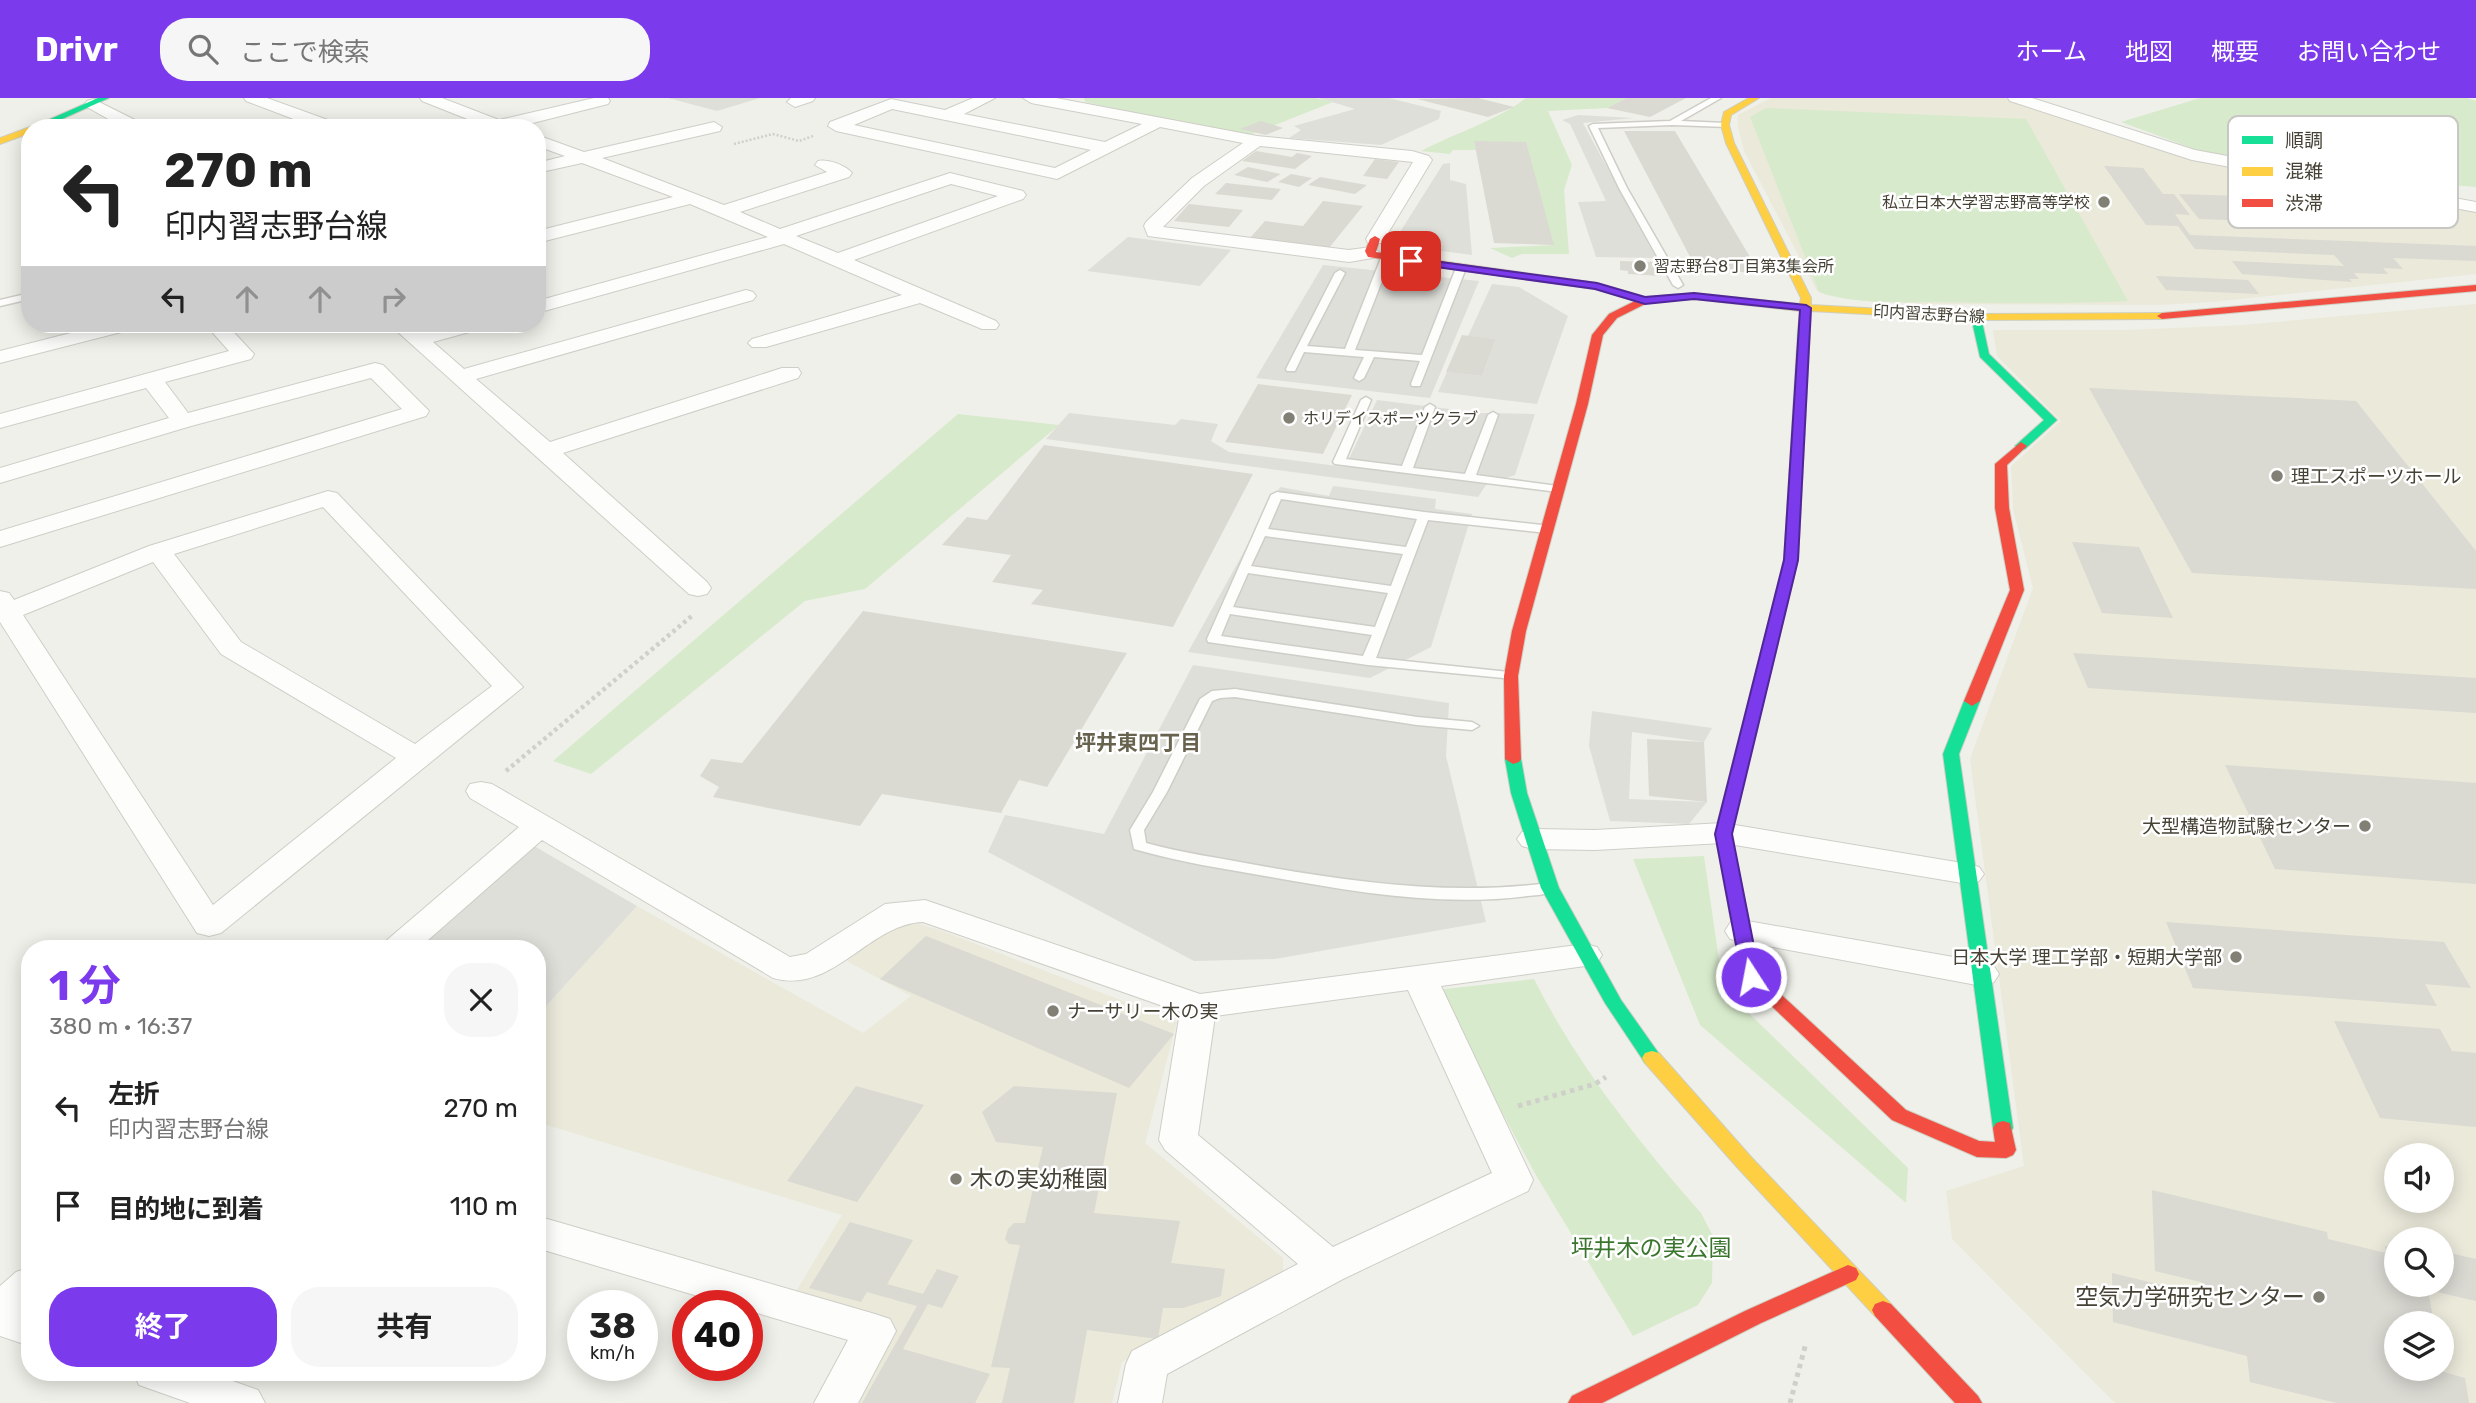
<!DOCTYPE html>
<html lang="ja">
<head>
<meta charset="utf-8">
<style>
  :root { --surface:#fff; --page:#f6f6f6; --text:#222; --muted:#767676; --accent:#7c3aed }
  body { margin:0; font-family:Rubik,"Noto Sans JP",sans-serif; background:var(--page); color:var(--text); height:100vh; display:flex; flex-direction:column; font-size:26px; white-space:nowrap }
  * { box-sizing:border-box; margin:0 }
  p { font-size:23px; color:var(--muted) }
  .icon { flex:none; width:38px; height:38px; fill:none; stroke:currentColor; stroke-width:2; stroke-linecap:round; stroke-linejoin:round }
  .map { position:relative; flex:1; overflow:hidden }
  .drawer { position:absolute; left:21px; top:842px; width:525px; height:441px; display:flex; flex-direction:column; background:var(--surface); border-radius:28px; box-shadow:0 4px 18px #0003 }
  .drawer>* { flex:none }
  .top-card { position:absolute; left:21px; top:21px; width:525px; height:214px; border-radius:28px; box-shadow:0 4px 18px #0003; background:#fff; color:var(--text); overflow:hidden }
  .fabs { position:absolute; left:2384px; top:1045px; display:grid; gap:14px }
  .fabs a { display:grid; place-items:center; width:70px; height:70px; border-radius:50%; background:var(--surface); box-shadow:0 4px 18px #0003; font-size:35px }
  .speed { position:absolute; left:567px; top:1192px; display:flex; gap:14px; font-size:35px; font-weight:700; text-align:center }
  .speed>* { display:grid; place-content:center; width:91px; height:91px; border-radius:50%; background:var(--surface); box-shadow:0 4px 18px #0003; line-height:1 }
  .speed small { font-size:18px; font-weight:400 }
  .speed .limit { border:10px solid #d22; background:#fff; color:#111 }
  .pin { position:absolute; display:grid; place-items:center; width:60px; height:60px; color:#fff; margin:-30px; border-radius:14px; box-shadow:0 4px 10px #0006 }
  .me { position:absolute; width:77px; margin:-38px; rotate:349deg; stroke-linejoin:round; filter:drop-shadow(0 0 5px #0008) }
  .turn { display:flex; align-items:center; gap:24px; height:147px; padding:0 28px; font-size:32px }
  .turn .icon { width:91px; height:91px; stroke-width:2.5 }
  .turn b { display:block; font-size:49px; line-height:60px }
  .lanes { display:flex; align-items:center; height:66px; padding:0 28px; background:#0003; justify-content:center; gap:35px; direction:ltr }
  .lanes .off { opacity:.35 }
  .round { display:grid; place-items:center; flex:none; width:74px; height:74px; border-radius:28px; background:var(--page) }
  .headline { display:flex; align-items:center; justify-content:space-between; height:119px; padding:0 28px }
  h1 { font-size:42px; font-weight:700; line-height:52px; color:var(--accent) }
  .primary-button { display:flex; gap:14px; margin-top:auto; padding:14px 28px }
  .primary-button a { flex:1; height:80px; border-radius:28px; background:var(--accent); color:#fff; font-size:28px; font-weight:700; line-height:80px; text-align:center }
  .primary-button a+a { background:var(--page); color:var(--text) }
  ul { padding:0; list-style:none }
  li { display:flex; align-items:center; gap:21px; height:98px; padding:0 28px }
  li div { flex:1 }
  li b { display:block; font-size:26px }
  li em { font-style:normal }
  header { display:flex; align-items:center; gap:42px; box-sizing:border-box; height:98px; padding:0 35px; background:var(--accent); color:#fff }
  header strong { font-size:33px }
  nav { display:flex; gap:38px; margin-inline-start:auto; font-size:24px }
  .search { width:490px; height:63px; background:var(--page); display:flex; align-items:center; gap:18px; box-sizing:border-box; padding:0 24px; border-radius:28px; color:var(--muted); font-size:26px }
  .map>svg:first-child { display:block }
  .education { fill:#eae9da; fill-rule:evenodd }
  .green { fill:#d7eacb }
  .parking { fill:#dfdfda }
  .building { fill:#dad9d2 }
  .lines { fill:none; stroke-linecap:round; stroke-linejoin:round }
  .lane-casing { stroke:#cecdc7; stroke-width:3 }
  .street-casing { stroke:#cecdc7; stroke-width:2 }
  .fast-casing { stroke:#cecec1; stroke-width:2 }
  .slow-casing { stroke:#cecec1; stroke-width:2 }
  .jam-casing { stroke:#cecec1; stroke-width:2 }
  .path-far2 { stroke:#d0d0ca; stroke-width:2.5; stroke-dasharray:2 2; stroke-linecap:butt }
  .path-far1 { stroke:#d0d0ca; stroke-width:4.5; stroke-dasharray:3.5 3.5; stroke-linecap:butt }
  .path { stroke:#d0d0ca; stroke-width:5; stroke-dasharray:4.5 4.5; stroke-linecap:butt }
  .lane { fill:#fdfdfc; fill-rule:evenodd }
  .street { fill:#fdfdfc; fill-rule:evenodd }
  .fast { fill:#16e098; fill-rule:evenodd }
  .slow { fill:#ffcf43; fill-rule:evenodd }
  .jam { fill:#f24e42; fill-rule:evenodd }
  .route { fill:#7c3aed; stroke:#51269a; stroke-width:2 }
  .poi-dot { fill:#828075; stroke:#fff; stroke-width:2.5 }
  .labels { text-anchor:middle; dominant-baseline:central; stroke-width:5; stroke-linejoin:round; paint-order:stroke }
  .far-poi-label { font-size:16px; fill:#464336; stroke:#fff; text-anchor:start }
  .far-street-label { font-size:16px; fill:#464336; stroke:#fff }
  .poi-label { font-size:19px; fill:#464336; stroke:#fff; text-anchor:start }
  .neighbourhood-label { font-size:21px; font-weight:bold; fill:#68634e; stroke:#fff }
  .near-poi-label { font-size:23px; fill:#464336; stroke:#fff; text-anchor:start }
  .near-park-label { font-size:23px; fill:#39752c; stroke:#fff }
  .key { fill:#fff; stroke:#c8c7c3; stroke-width:2 }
  .key-label { font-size:19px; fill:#464336 }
</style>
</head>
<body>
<header>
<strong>Drivr</strong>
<div class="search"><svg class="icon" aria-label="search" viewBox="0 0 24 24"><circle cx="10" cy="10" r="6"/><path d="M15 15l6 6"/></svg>ここで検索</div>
<nav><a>ホーム</a><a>地図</a><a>概要</a><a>お問い合わせ</a></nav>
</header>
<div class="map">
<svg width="2476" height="1305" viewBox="0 0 2476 1305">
  <rect width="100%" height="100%" fill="#f0f0ea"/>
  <path class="education" d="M1771,0H2005L2136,44L2476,112V176L2212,204L2159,207L1919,206L1873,204L1826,197L1817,193L1744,53L1738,29V17Z
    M2476,206V1305H2115L1952,1141L1946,1093L2024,1068L1970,661L2033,490L2013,411L2011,368L2061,323L1997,258L1993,232H2127L2243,227ZM2396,1057H2441V1102H2396ZM2396,1141H2441V1186H2396ZM2396,1225H2441V1270H2396Z
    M637,808L863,935L911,898L847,863L892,829L918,826L940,832L1177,924L1145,1045L1283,1160V1181L1122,1264L1112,1305H855L895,1226L795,1195L842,1117L537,1024V918Z"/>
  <path class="green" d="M1084,0H1316L1333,4L1247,38L1085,4Z
    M1526,0H1627L1607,10L1548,13L1572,67L1564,92L1569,156H1522L1512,160L1490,150L1554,147L1474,44L1476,52H1453L1450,56L1421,53C1455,35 1496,23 1526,0Z
    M2200,0H2467L2476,3V89L2347,78L2197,52L2121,24Z
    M1766,10L2026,21L2128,203C2062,206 1998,205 1932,204C1896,204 1853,206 1819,194L1750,19Z
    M958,316L1059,327L865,491L805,503L591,676L553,663Z
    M1704,758L1723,890L1908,1070L1906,1105L1700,927L1633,761Z
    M1534,881C1578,968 1637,1042 1701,1115L1713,1138L1712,1185L1698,1207L1633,1238L1537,1079L1436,892Z"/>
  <path class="parking" d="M668,0H760L717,13Z
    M1319,0H1389L1441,13L1439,21L1381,47L1289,40L1301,32L1294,28L1355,11Z
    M1578,17L1634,20L1583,25L1656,160L1596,159L1578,104L1606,103L1570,26L1562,22Z
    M1450,65V82L1466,86L1472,157L1403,148L1395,142L1443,66Z
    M1128,139L1231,152L1200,188L1087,173Z
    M1323,167L1479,183L1430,300L1256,280Z
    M1492,186L1519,189L1568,218L1537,306L1438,294L1447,274L1482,278L1496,241L1468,238Z
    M1377,302L1481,315L1535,316L1515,377L1486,387L1478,399L1046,341L1069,315L1175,327L1181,321L1218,326L1211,343L1229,354L1345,369Z
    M1333,388L1436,401L1435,411L1472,416L1431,549L1370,580L1188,554L1280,389L1329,398Z
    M1193,567L1449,605L1446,658L1486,824L1275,861L1194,863L988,754L1005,717L1104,736Z
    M1592,613L1712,630L1704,644L1632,634L1629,701L1707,704L1689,726L1610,723L1589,648Z
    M529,745L637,808L537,918V850H417Z"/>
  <path class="building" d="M1478,0L1514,9L1488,19L1417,1Z
    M1627,0H1686L1650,19L1607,10Z
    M1261,23L1283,30L1266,37L1240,31Z
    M1624,33H1675L1759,174H1698Z
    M1474,43L1526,44L1554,147L1494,145Z
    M1256,53L1292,59L1297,55L1312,58L1295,71L1242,63Z
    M1375,61L1399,64L1387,81L1363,78Z
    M2104,68L2143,70L2163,96H2174L2190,117L2175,116L2190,137L2476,148V163L2393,160L2403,171L2383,170L2388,176L2354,175L2359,181H2349L2352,184L2242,176L2232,163L2344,168L2334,157L2195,151L2178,128L2146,127Z
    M1248,69L1281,76L1267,84L1234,77Z
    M1291,76L1312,80L1299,89L1278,84Z
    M1320,79L1367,87L1355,96L1308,87Z
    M1226,85L1281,91L1272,102L1215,96Z
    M2179,96L2418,104L2432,116L2279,111L2291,124L2199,121Z
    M1323,103L1363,108L1329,150L1250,140L1265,123L1303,128Z
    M1189,106L1243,112L1229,129L1174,123Z
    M1620,163L1658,164L1661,178L1628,176V173L1620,172Z
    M2156,178L2248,182L2259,196L2166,192Z
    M1462,237L1496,241L1482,278L1446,274Z
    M1258,286L1352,297L1323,356L1225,344Z
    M2089,290L2356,303L2476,453V491L2192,475Z
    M1044,347L1253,376L1173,529L1031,506L1043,492L992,484L1011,457L942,447L967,419L987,422Z
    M2072,444L2139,449L2173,520L2102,515Z
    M863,513L1127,555L1047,689L1019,682L1001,715L882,696L860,728L713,699L719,689L700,678L711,661L742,665Z
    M2073,555L2476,580V615L2088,590Z
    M1647,641L1704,644L1707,704L1649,698Z
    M2225,667L2476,685V786L2275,771Z
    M2166,824L2444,844L2471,890L2425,886L2437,908L2193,890Z
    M926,838L1174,936L1129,990L880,881Z
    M2334,923L2440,931L2452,953L2476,955V1029L2380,1020Z
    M856,988L924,1007L857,1104L787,1083Z
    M1014,988L1117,995L1094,1115L1180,1123L1171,1165L1225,1171L1221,1198L1183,1210H1163L1158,1241L1087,1232L1074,1305H1002L1010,1270L991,1269L1020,1147L1009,1146L1005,1141L1008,1131L1014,1125H1025L1043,1049L996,1044L982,1014Z
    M2152,1092L2327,1134L2328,1141L2386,1155L2385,1148L2396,1151V1186H2441V1153L2476,1161V1203L2428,1192L2434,1225H2396V1270H2430L2465,1280L2469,1305H2337L2250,1284L2247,1258L2113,1224L2112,1175L2202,1197L2201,1184L2155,1173Z
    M850,1124L913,1142L887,1186L923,1196L937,1171L959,1178L942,1210L928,1206L903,1251L990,1276L975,1305H862L917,1208L867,1194L861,1204L809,1190Z"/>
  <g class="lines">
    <g class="lane-casing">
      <path id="lane" d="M1711,0H1721L1681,23L1725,25H1728V29L1672,27L1598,30L1627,90L1683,187L1678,190L1673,187L1619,90L1589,28L1593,26L1670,23Z
        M1386,157L1391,160L1355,252L1422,257L1456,170L1461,167L1466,170L1420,288H1412L1411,286L1420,263L1374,259L1364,280L1359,283L1354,280L1364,259L1304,254L1295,273H1287L1286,271L1335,175L1340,172L1345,175L1307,248L1345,251L1381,160Z
        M30,195V201L0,208V202Z
        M1366,299L1371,302L1346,361L1402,368L1425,309L1430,306L1435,309L1413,370L1465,376L1488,317L1493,314L1498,317L1476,377L1558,388L1564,391L1558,394L1335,366L1333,364L1361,302Z
        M1277,394L1424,414L1551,428V434L1547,435L1428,422L1376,560L1509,574L1514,575L1516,578L1514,581L1368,567L1208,544L1207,541L1271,397ZM1281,401L1417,421L1406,449L1268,431ZM1265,438L1403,456L1391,488L1251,468ZM1248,475L1388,495L1375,529L1233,509ZM1230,516L1372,537L1363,558L1221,538Z
        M1235,591L1417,619L1472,624L1479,628L1472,632L1417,627L1235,599L1220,600L1212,603L1167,694L1144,732L1146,745C1182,755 1220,760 1256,767C1354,784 1450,798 1549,785L1557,790C1550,797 1537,797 1527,798C1441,809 1355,794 1271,779C1225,771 1179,764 1134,751L1130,732L1153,694L1200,601L1212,593Z"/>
    </g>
    <g class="street-casing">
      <path id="street" d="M244,0H267L339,26L341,30H317L246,3Z
        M420,0H442L499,22L594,0H608L610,3L608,6L513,30H490L422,3Z
        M791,0H815L813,3L795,9L787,4Z
        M973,0H995L964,16L1105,44L1142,26L1031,5L1023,0H1056L1257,38L1412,53L1429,58L1432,62L1382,145H1368L1366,141L1413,64L1260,48L1204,88L1163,129L1349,152L1371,149L1381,155L1378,159L1349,164L1148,138L1144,128L1146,124L1192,80L1243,45L1160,29L1057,81L836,33L828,28L830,24L891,1L945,12ZM892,11L1091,52L1055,70L854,27Z
        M2008,0H2032L2195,52L2476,104V114L2192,62L2010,3Z
        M93,1L143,26L145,30H124L87,9L85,6L87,3Z
        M714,24L722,29L720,33L602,60L724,107L827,74L815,67L818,63C828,61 845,67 852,75L849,79L740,114L780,131L950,75L1023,93L1026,97L1023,101L854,162L996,223L999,227L996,231H982L920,205L766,249H752L748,245L752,241L902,197L784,146L537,215V203L768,139L690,106L537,145V133L673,99L582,65L537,75V65L565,58L537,48V37L584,54ZM951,86L998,98L838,155L796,138Z
        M746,192L753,194L756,198L753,202L476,281L550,344L782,270H798L801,275L798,280L563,355L707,484L711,490L707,496L698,498L689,496L389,226H411L421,234L454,226H487L484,230L433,244L464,271Z
        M106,226H140L137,230L0,265V253Z
        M205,226H226L254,256L251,261L165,284L188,315L375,265L383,267L429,313L426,318L0,449V433L402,311L371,280L191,328L0,385V370L169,320L146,290L0,330V316L229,253Z
        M328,393L337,395L523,589L221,835L209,838L197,835L0,524V493L9,495L14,502L149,448ZM323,409L492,588L415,646L241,544L174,456ZM153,464L221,556L396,660L213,807L23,517Z
        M481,684L492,686L790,859L806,856L885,806L925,802L1200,896L1585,846L1597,849L1602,857L1597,865L1585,868L1441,888L1533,1082L1528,1093L1343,1181L1167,1276L1162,1305H1118L1126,1266L1132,1253L1298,1166L1165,1052L1159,1042L1180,914L923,824C868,826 833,897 773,880L542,742L419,850H382L387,842L519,729L470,700L466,693L470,686ZM1408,892L1492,1075L1333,1149L1198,1037L1215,918Z
        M1723,725L1968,766L1979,769L1984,776L1979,783L1968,786L1723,745L1595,752L1533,751L1522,748L1517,741L1522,734L1533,731L1595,732Z
        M1742,822L1982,864L1994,868L1999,876L1994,884L1982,888L1730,841L1725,833L1730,825Z
        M537,1118L875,1216L890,1221L896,1233L858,1305H814L848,1242L747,1212V1208H731L537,1150Z
        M30,1169V1248L0,1238V1188L16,1174Z
        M133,1274H207L258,1292L265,1305H190L139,1287Z"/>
    </g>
    <g class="fast-casing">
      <path id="fast" d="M98,0H109L42,30H30Z
        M1976,216L1981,219L1989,256L2057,322L2025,351L2021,352L2015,348L2044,322L1980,259L1971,219Z
        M1804,229L1810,232L1798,462L1731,735L1751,833L1748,837H1736L1733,833L1715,735L1784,462L1798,232Z
        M1972,598L1980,603L1959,656L2013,1030L2010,1035L2003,1037L1996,1035L1993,1030L1943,656L1964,603Z
        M1513,656L1521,661L1527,695L1559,790L1621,902L1662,960L1659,965L1652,967L1645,965L1605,905L1541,790L1511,695L1505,661Z"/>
    </g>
    <g class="slow-casing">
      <path id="slow" d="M1749,0H1759L1731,17L1729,27L1734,45L1811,200V207L1976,216L2162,215L2167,218L2162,221L1976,222L1811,213L1810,232L1804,235L1798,232L1800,213L1694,201L1655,203V199L1659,198L1694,195L1800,206L1801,200L1726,45L1721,27L1724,14Z
        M30,29V35L0,46V40Z
        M1652,953L1659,955L1751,1059L1891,1206L1894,1212L1891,1218L1883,1221L1875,1218L1737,1069L1645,965L1642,960L1645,955Z"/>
    </g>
    <g class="jam-casing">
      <path id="jam" d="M1375,138L1380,141L1376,154L1597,185L1645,199L1659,198L1664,201L1647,205L1617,220L1603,237L1588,306L1526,533L1518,578L1521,661L1519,664L1513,666L1505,661L1504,578L1512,533L1576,306L1592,237L1609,216L1635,203L1596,191L1368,159L1365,153L1370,141Z
        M2476,187V193L2162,221L2157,218L2162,215Z
        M2021,344L2027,348L2007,367L2009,410L2024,492L1980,603L1972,608L1964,603L2010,492L1995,410V366Z
        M1742,827L1748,829L1751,833L1760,877L1906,1012L1979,1043L1995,1044L1993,1030L1996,1025L2003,1023L2010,1025L2016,1052L2013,1057L2006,1060L1977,1059L1892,1022L1745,883L1733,833L1736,829Z
        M1848,1167L1856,1170L1859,1176L1856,1182L1761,1225L1602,1305H1568L1572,1298L1745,1213Z
        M1883,1203L1891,1206L1978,1298L1982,1305H1955L1875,1218L1872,1212L1875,1206Z"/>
    </g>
    <path class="path-far2" d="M734,46L773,36L799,43L813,38"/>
    <path class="path-far1" d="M506,673L693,517"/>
    <path class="path" d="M1518,1008L1595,986L1606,979
      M1790,1305L1806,1245"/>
    <use href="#lane" class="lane"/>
    <use href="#street" class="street"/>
    <use href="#fast" class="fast"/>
    <use href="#slow" class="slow"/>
    <use href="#jam" class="jam"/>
  </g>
  <path class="route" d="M1411,160L1597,185L1645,199L1694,195L1806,207L1811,210L1798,462L1732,736L1760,879L1758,884H1745L1742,879L1715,736L1784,462L1800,212L1694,201L1645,206L1595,191L1408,165L1406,163Z"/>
  <g class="poi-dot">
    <circle cx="2104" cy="104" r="7"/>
    <circle cx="1640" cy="168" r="7"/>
    <circle cx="1289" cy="320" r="7"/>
    <circle cx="2277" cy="378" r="7"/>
    <circle cx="2365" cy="728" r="7"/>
    <circle cx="2236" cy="859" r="7"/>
    <circle cx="1053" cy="913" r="7"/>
    <circle cx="956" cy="1081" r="7"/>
    <circle cx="2319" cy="1199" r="7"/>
  </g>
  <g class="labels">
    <g class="far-poi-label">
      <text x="2090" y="104" text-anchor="end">私立日本大学習志野高等学校</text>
      <text x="1654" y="168">習志野台8丁目第3集会所</text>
      <text x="1303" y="320">ホリデイスポーツクラブ</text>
    </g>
    <g class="far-street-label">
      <text transform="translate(1929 216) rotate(3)">印内習志野台線</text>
    </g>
    <g class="poi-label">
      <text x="2291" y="378">理工スポーツホール</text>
      <text x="2351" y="728" text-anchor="end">大型構造物試験センター</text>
      <text x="2222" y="859" text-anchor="end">日本大学 理工学部・短期大学部</text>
      <text x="1067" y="913">ナーサリー木の実</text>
    </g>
    <g class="neighbourhood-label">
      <text x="1138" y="644">坪井東四丁目</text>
    </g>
    <g class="near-poi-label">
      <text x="970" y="1081">木の実幼稚園</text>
      <text x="2305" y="1199" text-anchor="end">空気力学研究センター</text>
    </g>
    <g class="near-park-label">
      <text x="1651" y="1150">坪井木の実公園</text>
    </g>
  </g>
  <rect x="2228" y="18" width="230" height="112" rx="10" class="key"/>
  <rect x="2242" y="38" width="31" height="8" fill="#16e098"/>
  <rect x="2242" y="69" width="31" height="9" fill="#ffcf43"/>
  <rect x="2242" y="101" width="31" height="8" fill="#f24e42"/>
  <g class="key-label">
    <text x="2285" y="49">順調</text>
    <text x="2285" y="80">混雑</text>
    <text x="2285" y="112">渋滞</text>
  </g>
</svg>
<div class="fabs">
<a><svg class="icon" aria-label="sound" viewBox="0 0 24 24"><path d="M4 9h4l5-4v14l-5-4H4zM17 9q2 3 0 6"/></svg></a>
<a><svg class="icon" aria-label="search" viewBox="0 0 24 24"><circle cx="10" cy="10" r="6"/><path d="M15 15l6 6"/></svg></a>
<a><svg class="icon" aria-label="layers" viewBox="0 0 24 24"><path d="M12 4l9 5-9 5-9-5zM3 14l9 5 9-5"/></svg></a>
</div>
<div class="speed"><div>38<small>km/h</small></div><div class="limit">40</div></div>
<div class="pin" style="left:1411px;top:163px;background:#d93025"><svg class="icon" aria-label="arrive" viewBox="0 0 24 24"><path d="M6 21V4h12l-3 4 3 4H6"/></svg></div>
<svg class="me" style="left:1751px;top:879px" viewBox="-20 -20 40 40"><circle r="17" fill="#7c3aed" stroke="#fff" stroke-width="3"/><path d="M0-11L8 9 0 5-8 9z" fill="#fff"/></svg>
<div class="top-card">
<div class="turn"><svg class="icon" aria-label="left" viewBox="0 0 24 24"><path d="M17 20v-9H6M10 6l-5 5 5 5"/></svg><div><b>270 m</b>印内習志野台線</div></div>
<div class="lanes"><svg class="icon" aria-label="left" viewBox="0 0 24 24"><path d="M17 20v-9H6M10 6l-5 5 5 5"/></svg><svg class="icon off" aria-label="ahead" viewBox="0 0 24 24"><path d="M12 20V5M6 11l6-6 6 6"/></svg><svg class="icon off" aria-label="ahead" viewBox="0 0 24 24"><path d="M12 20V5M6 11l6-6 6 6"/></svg><svg class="icon off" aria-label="right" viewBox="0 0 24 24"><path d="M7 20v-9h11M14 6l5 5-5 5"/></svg></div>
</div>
<section class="drawer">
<div class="headline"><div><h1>1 分</h1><p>380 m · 16:37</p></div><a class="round"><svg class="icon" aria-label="close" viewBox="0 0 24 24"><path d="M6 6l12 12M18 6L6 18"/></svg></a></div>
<ul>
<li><svg class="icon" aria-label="left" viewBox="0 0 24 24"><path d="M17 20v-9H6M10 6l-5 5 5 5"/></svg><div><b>左折</b><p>印内習志野台線</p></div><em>270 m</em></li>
<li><svg class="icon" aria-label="arrive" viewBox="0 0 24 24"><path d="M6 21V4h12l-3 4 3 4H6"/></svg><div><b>目的地に到着</b></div><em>110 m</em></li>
</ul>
<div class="primary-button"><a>終了</a><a>共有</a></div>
</section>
</div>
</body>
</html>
